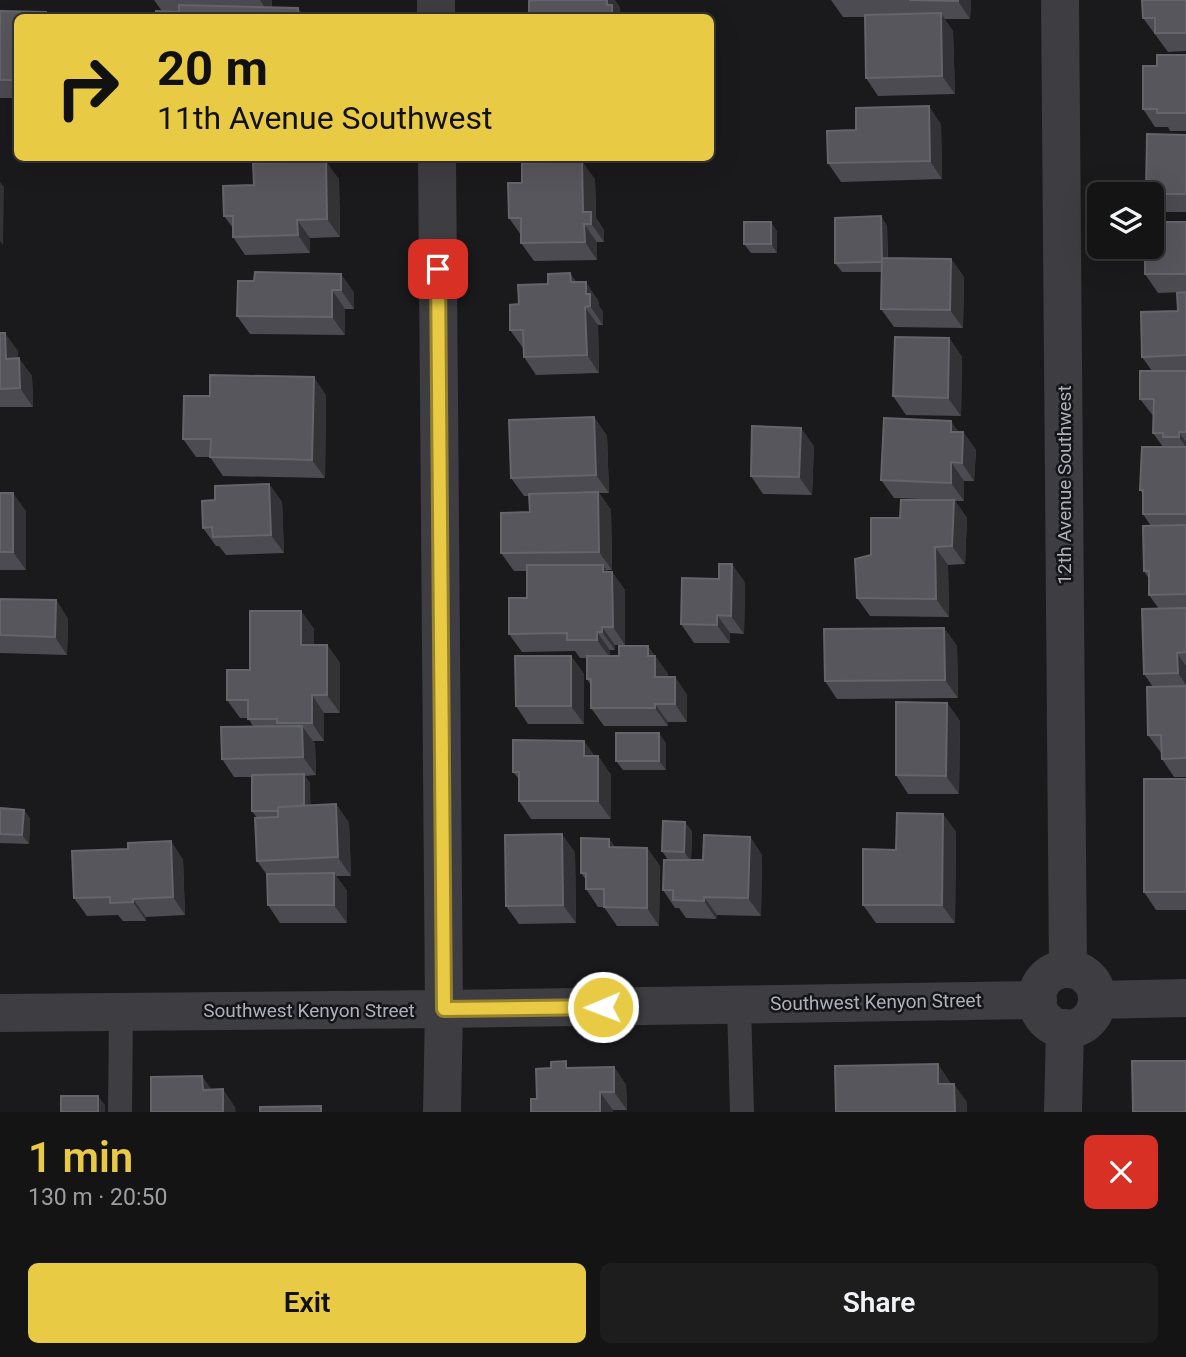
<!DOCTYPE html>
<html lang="en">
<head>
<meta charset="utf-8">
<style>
  :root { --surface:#141415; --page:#1d1d1e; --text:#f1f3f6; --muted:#9d9ea0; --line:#333334; --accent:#e9ca44 }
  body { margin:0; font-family:Roboto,sans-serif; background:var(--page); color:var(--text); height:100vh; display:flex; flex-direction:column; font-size:26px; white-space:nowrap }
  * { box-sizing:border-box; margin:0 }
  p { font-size:23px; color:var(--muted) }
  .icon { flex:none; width:38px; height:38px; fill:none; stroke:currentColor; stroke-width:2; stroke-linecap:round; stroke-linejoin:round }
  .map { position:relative; height:1112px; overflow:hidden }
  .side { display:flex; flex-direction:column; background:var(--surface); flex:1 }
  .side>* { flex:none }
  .top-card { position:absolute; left:14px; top:14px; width:700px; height:147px; border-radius:10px; box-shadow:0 7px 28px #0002,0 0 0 2px var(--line); background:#e9ca44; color:#111; overflow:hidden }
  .tools { position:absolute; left:1087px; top:182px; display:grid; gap:14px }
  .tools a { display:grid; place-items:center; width:77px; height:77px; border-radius:10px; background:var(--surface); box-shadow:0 7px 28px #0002,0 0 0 2px var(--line); font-size:35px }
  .pin { position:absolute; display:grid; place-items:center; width:60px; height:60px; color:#fff; margin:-30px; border-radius:14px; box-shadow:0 4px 10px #0006 }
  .me { position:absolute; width:77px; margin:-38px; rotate:269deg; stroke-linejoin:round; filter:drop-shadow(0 0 5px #0008) }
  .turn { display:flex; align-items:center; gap:24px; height:147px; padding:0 28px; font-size:32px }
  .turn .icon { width:91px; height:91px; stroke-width:2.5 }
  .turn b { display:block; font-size:49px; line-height:60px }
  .round { display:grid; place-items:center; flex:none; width:74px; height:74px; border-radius:10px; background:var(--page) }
  .headline { display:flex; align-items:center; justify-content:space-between; height:119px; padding:0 28px }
  h1 { font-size:42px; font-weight:600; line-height:52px; color:var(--accent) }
  .action { display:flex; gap:14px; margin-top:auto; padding:14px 28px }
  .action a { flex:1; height:80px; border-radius:10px; background:var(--accent); color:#111; font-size:28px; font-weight:600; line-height:80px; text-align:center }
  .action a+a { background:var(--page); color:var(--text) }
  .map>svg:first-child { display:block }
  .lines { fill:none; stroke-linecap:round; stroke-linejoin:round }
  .service { stroke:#3d3d42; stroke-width:24 }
  .minor { stroke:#3d3d42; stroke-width:38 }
  .wall { fill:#4b4b51 }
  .shaded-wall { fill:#333337 }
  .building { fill:#56565c; stroke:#64646b; stroke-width:2 }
  .route-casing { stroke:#97832c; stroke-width:18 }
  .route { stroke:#e9ca44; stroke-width:12 }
  .labels { text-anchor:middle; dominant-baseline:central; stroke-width:5; stroke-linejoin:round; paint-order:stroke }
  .street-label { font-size:19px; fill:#adafba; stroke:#151517 }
</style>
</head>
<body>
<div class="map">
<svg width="1186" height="1112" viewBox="0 0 1186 1112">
  <rect width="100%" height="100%" fill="#1a1a1c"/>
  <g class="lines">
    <path class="service" d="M739,1005L742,1112
      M120,1112L121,1011"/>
    <path class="minor" d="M436,0V18
      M1060,0L1068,969
      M437,158L444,1009L442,1112
      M1037 999a30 30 0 1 1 60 0a30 30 0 1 1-60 0Z
      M1097,1000L1186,998
      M0,1013L444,1009L1038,1000
      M1063,1112L1065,1028"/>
  </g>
  <path class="wall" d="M154,0H272V7L298,8L305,18H156L162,11Z
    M831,0H971L970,19H944L953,31L955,94L878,96L866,78L865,17H843Z
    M1186,0V51L1168,52L1143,18Z
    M0,11L18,18V98H0Z
    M1186,55V131H1170L1168,127H1155L1143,109L1157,66Z
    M941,124L942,179L841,182L828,163L856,130Z
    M1186,135V212H1159L1152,202V194Z
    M244,158H320V161L339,179L340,237L310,238V253L245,255L233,237V228L224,216L254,185L264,162H247Z
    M595,179L596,218L604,230V242H597V260L534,261L521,243V235L509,218L522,183Z
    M881,216L887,226L888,258L951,259L964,277L963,328L894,327L881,309L882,272H842L835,263Z
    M1186,222V292L1158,293L1145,274Z
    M777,231V253H751L744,244Z
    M570,273L576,282L598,300L599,306L603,312V325H598L599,373L536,375L524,357L523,348L510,330L519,304L548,284Z
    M238,281L354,292V309H345V335L250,334L237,316Z
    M1186,292V777H1174L1162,759V754L1148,735L1153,687L1144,674L1159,609L1149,595V579L1144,571L1151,526L1143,514V494L1140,490L1163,447L1153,433L1154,417L1140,399L1152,371L1142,357L1178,311Z
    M0,333L18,351V358L32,376L33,407H0Z
    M949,338L962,357L961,416L906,415L893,396Z
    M326,395L325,478L223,476L210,457H196L183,439L210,396Z
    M594,417L607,436L609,493H599L611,510L612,570H607L608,572H612L625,590V645H615V650H610V656H655L668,674V677H675L687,695V722H668V726H604L591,708V686L587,679V658H580L575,651L522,652L509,634L527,598V571H514L501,553L530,512L529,496H524L511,478Z
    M959,432H963L976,450L974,481H964V501H955L967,518L965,564L948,565L949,617L870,616L857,598L871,555L900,518L946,500L894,498L881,480Z
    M814,446L812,495L763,494L751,476Z
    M269,484L282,502L284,553L226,555L219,546H216L203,528Z
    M0,493L26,511V570H0Z
    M745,582L744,634L730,633V643H694L681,624Z
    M0,599L56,600L68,619L67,655L0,653Z
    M301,611L314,629V645H327L340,663V713H324V741H313L315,744L316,775L305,776L310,783V805L336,804L349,823L351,876H336L347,891V923H280L268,905L267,875L257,861V818L252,811V777H234L222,759L253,726L248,718H240L227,700L250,670Z
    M944,628L957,646L958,698L837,699L825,681Z
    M571,656L584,674V724H528L516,706Z
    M947,703L960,721L959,794H908L896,775Z
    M666,743V770H623L616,761Z
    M595,756H598L611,775V819H531L519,801V779L513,772Z
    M1186,779V910H1156L1144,892Z
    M0,808L24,810L30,819L29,844L0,843Z
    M943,814L956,832L955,923H876L863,905L896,850Z
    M692,831L691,860H703L750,837L762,855L761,916L717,915L716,919L686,918L679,908H675L663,890L668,860L662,851Z
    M609,839L615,847L647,848L660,866L659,926H617L604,907H598L586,889V880L581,873Z
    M171,841L183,860L185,915L146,917V921H123L118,915L87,916L74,898L128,849Z
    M575,852L576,923L519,924L506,906Z
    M614,1067L626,1085L627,1110H613V1112H531L537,1099L570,1068Z"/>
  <path class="shaded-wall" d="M260,0H272L271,17Z
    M607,0H615L620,7L621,18H612L607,5Z
    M958,0H971L970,19L958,1Z
    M298,8L305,18H298Z
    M941,13L953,31L955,94L942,76Z
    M929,106L941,124L942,179L930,161Z
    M326,161L339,179L340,237L327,219Z
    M582,161L595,179L596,218L604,230V242L583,212Z
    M0,182L4,187L3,245L0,241Z
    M881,216L887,226L888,272L882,262Z
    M297,220L310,238V253L298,235Z
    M771,222L777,231V253L771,244Z
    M584,224L597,242V260L585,242Z
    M951,259L964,277L963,328L950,310Z
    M570,273L583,291L571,282Z
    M341,274L354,292V309L341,290Z
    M586,282L598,300L599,306L603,312V325L590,306L586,294Z
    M332,290L345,309V335L332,317Z
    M585,307L598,325L599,373L587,355Z
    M5,333L18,351L19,377L6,359Z
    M949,338L962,357L961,416L948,398Z
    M19,358L32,376L33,407L20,388Z
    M314,377L326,395L325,478L312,460Z
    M594,417L607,436L609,493L596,475Z
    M951,421L963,438V432L976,450L974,481L962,463L951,432Z
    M801,428L814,446L812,495L799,477Z
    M1179,432L1186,442V447L1179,437Z
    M951,462L964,481V501L951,483Z
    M269,484L282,502L284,553L271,535Z
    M598,492L611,510L612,570L599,552Z
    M13,493L26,511V570L13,552Z
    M954,500L967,518L965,564L952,546Z
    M935,547L948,565L949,617L936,599Z
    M732,564L745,582L744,634L731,616Z
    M603,565L612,578V572L625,590V645L613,627L603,572Z
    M56,600L68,619L67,655L55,637Z
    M301,611L314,629V664L301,645Z
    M717,615L730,633V643L717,625Z
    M602,627L615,645V650L602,632Z
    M944,628L957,646L958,698L945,680Z
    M597,632L610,650V658L597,640Z
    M327,645L340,663V713L327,695Z
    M648,646L668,674V695L655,677L648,656Z
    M1177,653L1186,666V685L1178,673Z
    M571,656L584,674V724L571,706Z
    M675,677L687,695V722L675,704Z
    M312,695L324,713V741L312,723Z
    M947,703L960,721L959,794L946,776Z
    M655,704L668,722V726L655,708Z
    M302,726L315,744L316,775L303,757Z
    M659,733L666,743V770L659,761Z
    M584,741L597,759L584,756Z
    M598,756L611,775V819L598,801Z
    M304,774L310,783L311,820L304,810Z
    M336,804L349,823L351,876L338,857Z
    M24,810L30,819L29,844L22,835Z
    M943,814L956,832L955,923L942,905Z
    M685,822L692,831L691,861L684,852Z
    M562,834L575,852L576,923L563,905Z
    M750,837L762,855L761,916L748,898Z
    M609,839L621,857L609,847Z
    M171,841L183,860L185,915L173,897Z
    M647,848L660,866L659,926L647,908Z
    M334,873L347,891V923L334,905Z
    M704,897L717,915L716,919L704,901Z
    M133,899L146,917V921L133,902Z
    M938,1064L950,1082L951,1102L938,1084Z
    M614,1067L626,1085L627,1110L614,1092Z
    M202,1076L215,1094L203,1090Z
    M954,1084L967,1102V1112H955Z
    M223,1089L235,1107L236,1112H223Z
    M600,1092L613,1110V1112H600Z
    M98,1096L105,1105V1112H98Z"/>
  <path class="building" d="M535,0H607V5H612V18H529V1Z
    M909,0H958V1Z
    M1142,0H1186V33H1155V18H1143Z
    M179,5L298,8V18H156V11L179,12Z
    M0,11L46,12V18H18V80H0Z
    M941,13L942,76L866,78L865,15Z
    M1157,55H1186V113H1157V109H1143V66H1157Z
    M929,106L930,161L828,163L827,131L856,130V108Z
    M1147,134L1186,135V194H1146Z
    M326,161L327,219L297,220L298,235L233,237V216H224L223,186L254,185L253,163Z
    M582,161L583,212H591V224H584L585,242L521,243V218H509L508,183H522V163Z
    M881,216L882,262L835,263V218Z
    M744,222H771V244H744Z
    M1152,222H1186V274H1145V247H1152Z
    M882,258L951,259L950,310L881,309Z
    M255,272L341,274V290H332V317L237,316L238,281H254Z
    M570,273L571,282H586V294H590V306L585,307L587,355L524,357L523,330H510V305L519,304L518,285L548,284V274Z
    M1186,292V355L1142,357L1141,312L1178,311L1177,293Z
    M0,333H5L6,359L19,358L20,388L0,389Z
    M895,337L949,338L948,398L893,396Z
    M1140,371H1186V432H1179V437H1163V433H1153L1154,399H1140Z
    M210,375L314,377L312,460L210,457L211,439H183L184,396H210Z
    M594,417L596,475L511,478L509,420Z
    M884,418L951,421V432H963L962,463L951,462V483L881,480Z
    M752,426L801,428L799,477L751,476Z
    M1142,447H1186V514H1143V490H1140Z
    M269,484L271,535L213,537L212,527L203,528L202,501L215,500V486Z
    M598,492L599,552L501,553V513L530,512L529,494Z
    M0,493H13V552H0Z
    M901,500H954L952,546L935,547L936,599L857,598L855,559L871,555V518H900Z
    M1186,525V594L1149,595V571H1144L1143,526Z
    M719,564H732L731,616L717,615V625L681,624L682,578L719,579Z
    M527,565H603V572H612L613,627H602V632H597V640H567V633L509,634V598H527Z
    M0,599L56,600L55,637L0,635Z
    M1186,608V652L1177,653L1178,673L1144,674L1142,609Z
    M250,611H301V645H327V695H312V723H277V719H248V700H227V670H250Z
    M944,628L945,680L825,681L824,629Z
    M619,646H648V656H655V677H675V704H655V708H591V679H587V656H619Z
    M515,656H571V706H516Z
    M1186,686V758L1162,759L1161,735H1148L1147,687Z
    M896,702L947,703L946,776L896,775Z
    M302,726L303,757L222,759L221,727Z
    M616,733H659V761H616Z
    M513,740L584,741V756H598V801H519V772H513Z
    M304,774V806L278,807V811H252V775Z
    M1144,779H1186V892H1144Z
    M336,804L338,857L257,861L255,818L278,817V807Z
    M0,808L24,810L22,835L0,834Z
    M897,813L943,814L942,905H863V849L896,850Z
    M663,821L685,822L684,852L662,851Z
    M562,834L563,905L506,906L505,835Z
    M704,835L750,837L748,898L704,897V901L673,900V890H663L664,860H703Z
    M581,838L609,839V847L647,848V908L604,907V889H586V873H581Z
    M171,841L173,897L133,899V902L110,903V897L74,898L72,851L128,849V843Z
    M334,873V905H268L267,874Z
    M566,1061V1068L614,1067V1092H600V1112H531V1099H537L536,1069L551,1068V1062Z
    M1132,1061H1186V1112H1133Z
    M938,1064V1084H954L955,1112H836L835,1066Z
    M202,1076L203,1090L223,1089V1112H151V1077Z
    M61,1096H98V1112H61Z
    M321,1106V1112H260V1107Z"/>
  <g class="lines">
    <g class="route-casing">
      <path id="route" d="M438,269L444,1009L603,1007"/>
    </g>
    <use href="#route" class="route"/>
  </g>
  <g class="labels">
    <g class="street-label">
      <text transform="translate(1064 485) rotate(-90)">12th Avenue Southwest</text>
      <text transform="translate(876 1002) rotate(-1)">Southwest Kenyon Street</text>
      <text x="309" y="1010">Southwest Kenyon Street</text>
    </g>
  </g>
</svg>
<div class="tools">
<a><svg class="icon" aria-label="layers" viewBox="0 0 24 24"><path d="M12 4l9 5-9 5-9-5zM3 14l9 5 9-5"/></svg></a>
</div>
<div class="pin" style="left:438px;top:269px;background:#d93025"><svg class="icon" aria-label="arrive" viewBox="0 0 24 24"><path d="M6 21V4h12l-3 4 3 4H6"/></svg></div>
<svg class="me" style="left:603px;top:1007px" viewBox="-20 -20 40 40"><circle r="17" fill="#e9ca44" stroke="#fff" stroke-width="3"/><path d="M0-11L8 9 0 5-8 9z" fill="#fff"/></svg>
<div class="top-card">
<div class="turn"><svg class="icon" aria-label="right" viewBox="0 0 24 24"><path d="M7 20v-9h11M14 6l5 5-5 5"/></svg><div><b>20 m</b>11th Avenue Southwest</div></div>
</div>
</div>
<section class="side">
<div class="headline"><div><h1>1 min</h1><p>130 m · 20:50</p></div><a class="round" style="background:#d93025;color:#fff"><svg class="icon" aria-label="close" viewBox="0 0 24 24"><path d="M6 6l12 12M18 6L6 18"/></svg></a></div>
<div class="action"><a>Exit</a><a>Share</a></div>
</section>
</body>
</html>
